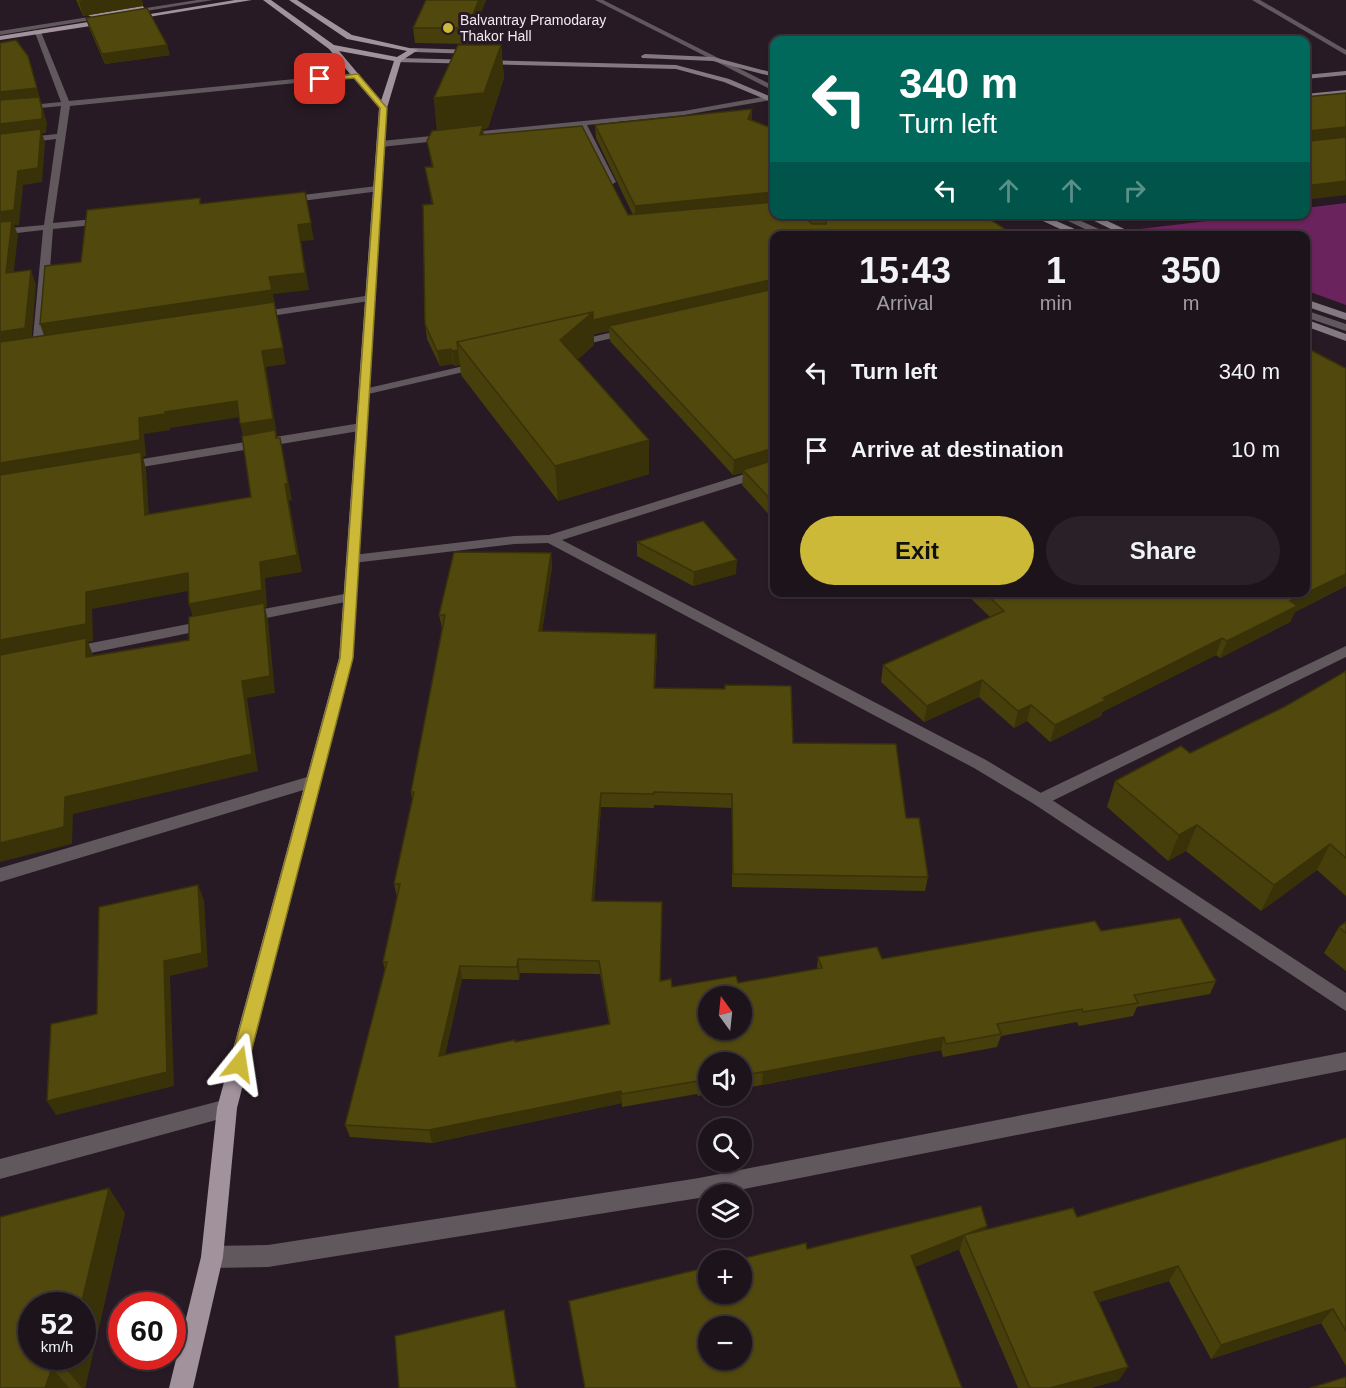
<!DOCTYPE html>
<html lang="en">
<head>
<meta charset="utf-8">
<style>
  :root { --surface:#1d141b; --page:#2a2128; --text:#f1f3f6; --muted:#a09ea3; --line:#3b333a; --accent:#cdb938 }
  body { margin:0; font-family:Helvetica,sans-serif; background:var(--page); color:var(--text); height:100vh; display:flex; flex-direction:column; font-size:22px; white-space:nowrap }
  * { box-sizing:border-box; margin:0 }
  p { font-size:20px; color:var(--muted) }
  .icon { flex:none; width:33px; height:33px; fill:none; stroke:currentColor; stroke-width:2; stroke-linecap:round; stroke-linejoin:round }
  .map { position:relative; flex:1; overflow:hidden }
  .details { position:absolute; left:770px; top:231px; width:540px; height:366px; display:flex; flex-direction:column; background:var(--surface); border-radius:12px; box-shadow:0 2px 4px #0004,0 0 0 2px var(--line) }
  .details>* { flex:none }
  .guide { position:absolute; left:770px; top:36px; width:540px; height:183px; border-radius:12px; box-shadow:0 2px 4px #0004,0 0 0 2px var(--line); background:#00695c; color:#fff; overflow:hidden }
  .needle { width:39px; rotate:345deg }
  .controls { position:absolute; left:698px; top:986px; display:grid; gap:12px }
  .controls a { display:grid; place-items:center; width:54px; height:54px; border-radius:50%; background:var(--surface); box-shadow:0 2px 4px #0004,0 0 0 2px var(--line); font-size:30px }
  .speed { position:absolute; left:18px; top:1292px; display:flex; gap:12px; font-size:30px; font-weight:700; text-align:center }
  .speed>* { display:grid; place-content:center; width:78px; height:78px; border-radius:50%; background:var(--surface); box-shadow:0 2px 4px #0004,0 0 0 2px var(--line); line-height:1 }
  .speed small { font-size:15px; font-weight:400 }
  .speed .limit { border:9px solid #d22; background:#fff; color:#111 }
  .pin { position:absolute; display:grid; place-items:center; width:51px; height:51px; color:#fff; margin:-26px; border-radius:12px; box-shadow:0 3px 9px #0006 }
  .me { position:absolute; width:66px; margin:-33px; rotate:15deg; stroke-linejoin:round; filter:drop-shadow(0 0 4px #0008) }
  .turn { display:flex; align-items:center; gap:21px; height:126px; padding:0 30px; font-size:27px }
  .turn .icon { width:78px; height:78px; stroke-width:2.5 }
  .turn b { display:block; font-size:42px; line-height:51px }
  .lanes { display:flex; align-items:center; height:57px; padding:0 30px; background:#0003; justify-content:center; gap:30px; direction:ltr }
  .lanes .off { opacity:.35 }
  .eta { display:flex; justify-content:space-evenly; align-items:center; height:102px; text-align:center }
  .eta b { font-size:36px; font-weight:800; line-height:42px }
  .cta { display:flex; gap:12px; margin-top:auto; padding:12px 30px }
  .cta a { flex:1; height:69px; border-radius:36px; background:var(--accent); color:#111; font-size:24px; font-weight:800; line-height:69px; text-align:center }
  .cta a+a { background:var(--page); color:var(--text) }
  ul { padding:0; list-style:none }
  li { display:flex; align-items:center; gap:18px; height:78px; padding:0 30px }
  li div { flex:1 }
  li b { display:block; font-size:22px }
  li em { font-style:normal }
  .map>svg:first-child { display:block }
  .green { fill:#6a235c }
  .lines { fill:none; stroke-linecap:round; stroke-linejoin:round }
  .service { fill:#60585d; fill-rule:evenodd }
  .minor { fill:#60585d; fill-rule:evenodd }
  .tertiary { fill:#60585d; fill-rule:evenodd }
  .secondary { fill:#847981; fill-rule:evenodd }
  .primary { fill:#a1929c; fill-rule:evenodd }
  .wall { fill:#463e0b; fill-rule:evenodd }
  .shaded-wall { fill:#393209 }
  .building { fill:#51480d; stroke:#393209; stroke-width:1.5; fill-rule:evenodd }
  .route { fill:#cdb938; stroke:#857824; stroke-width:1.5 }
  .poi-dot { fill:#cdb938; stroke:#271a24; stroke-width:2 }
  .labels { text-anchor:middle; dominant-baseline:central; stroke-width:6; stroke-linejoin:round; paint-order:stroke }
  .far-poi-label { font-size:14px; fill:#f3e9f0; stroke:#271a24; text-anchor:start }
</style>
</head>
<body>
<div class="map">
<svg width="1346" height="1388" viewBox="0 0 1346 1388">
  <rect width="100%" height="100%" fill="#271a24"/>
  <path class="green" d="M1346,203V305L1305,290V236H1158L1140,229L1256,215L1305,214V208Z"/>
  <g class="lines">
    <path class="service" d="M197,0H213L0,35V31Z
      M595,0H603L774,86V91Z
      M1252,0H1260L1346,50V55Z
      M1053,214H1066L1114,236H1100Z
      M1305,310L1346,324V331L1305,317Z"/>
    <path class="minor" d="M34,30L41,32L69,101L356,73L360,75L356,77L70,106L53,223L104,218L109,221L104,224L53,229L44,348L38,351L32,348L43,230L0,235V229L44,225L56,139L0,146V140L57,134L61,106L0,112V108L61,102Z
      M768,96H771V100L684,115L587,125L616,182L611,185L606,182L579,126L381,147L377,144L381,141L684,111Z
      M377,186L382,189L380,191L286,203L281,200L286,197Z
      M1071,227L1076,230L1074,232L1061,236H1042Z
      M372,295L376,296V300L258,318L253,315L258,312Z
      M630,328L634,329V333L574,347L569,344L570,342Z
      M481,362L487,365L485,367L364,395L358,392L364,389Z
      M361,423L365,424V430L124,470L118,466L124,462Z
      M350,593L355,594L357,597L355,600L247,622L240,617L247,612Z
      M209,620L214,622L216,625L214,628L71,657L64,652L71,647Z
      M1346,646V657L1046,804H1034L1032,800L1034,796Z
      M314,775L320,777L322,781L320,785L0,882V868Z
      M1346,1052V1070L719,1194H708V1196L699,1198L268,1267L212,1268L204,1265L201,1257L204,1249L212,1246L268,1245L699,1178Z
      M227,1099L234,1102L237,1108L234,1114L227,1117L0,1179V1159Z"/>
    <path class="tertiary" d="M774,465V473L562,540L986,760L1046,796L1346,993V1011L1034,804L974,768L548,543L514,544L353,563L346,559L353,555L514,536L549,535Z"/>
    <path class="secondary" d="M411,48L474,50L478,52L474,54L414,52L410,50Z
      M645,54L713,57L774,73V77L713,61L642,58L641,56Z
      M398,58L676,65L729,79L774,98V103L724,82L676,69L395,62L394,60Z
      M1346,71V75L1305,79V75Z
      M1346,90V94L1305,98V94Z
      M1028,214H1041L1090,236H1075Z
      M1080,214H1093L1139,236H1125Z
      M1305,299L1346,313V320L1305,306Z
      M1305,319L1346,334V341L1305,326Z"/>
    <path class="primary" d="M235,0H252L130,20L126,18Z
      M263,0H271L334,45L397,57L407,51L347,39L289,0H297L352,35L418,50L401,61L387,108L353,658L237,1108L223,1257L193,1388H169L201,1257L217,1108L339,658L379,108L329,49ZM339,51L394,61L381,101Z
      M142,5L145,9L92,17L88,15Z
      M107,19L110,23L0,40V36Z"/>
  </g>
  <path class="wall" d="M76,0H142L143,6L83,16Z
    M426,0H486L469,44L415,43L413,28Z
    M86,18L170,55L105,64L89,28Z
    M501,45L504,78L488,128L483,129L484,135L628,215H633L596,138L595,125L752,109V120L774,129V214L812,224L802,214H982L774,236V520L742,485L743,473L733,475L610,341L609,331L594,334V345L577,360L649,440V474L558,501L461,375L460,365L454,366L453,364L440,366L427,339L425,324L432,204L425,167H432L427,141L437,130L434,98Z
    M1345,368H1346V586L1295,612L1290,622L1220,658L1216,655L1102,712L1101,716L1050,742L1027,721L1014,728L979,697L924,722L881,682L883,665L990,617L964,592H1305Z
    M637,542L736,574L693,586L637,556Z
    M551,553L552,567L542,631L657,647L655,688L793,743L906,818L928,877L925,891L732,887V808L654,805V808L601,807L594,901L662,915L660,981L672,987L738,983L817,969L818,957L882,959L1101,931L1216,981L1210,994L1137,1007L1133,1016L1079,1026L1077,1022L1001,1036L997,1047L943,1057L941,1050L741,1089V1062H708V1094L698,1096L697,1094L622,1107V1103L432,1143L350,1137L345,1125L385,970L383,962L397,897L394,884L412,800L411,792L442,628L439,615ZM520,973L600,974L609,1024L445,1055L462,979L519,980Z
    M1346,671V896L1317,870L1261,911L1186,851L1168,861L1107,807L1115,781L1190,753L1286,706Z
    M1346,922V971L1324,953L1339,927Z
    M1346,1138V1366L1321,1323L1211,1359L1169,1281L1099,1302L1119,1380L1091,1388H1018L959,1250L960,1249L915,1267L962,1388H585L569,1301L807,1249L986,1230L1077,1217Z
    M125,1213L85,1388H0Z"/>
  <path class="shaded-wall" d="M84,0H142L143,6L83,16L79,1Z
    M479,0H486L469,44L467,28Z
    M167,45L170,55L105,64L102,54Z
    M501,45L504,78L488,128L483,129L484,138L480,135L438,133L434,98Z
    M28,56L47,123L46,133H42L45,143L42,182L23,185L19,225H14L18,235L12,288L6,273L0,227V92Z
    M752,109V122L748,119Z
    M1346,127V140L1305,145L1309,131Z
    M1346,181V195L1305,200V186Z
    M305,192L314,240L301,241L309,290L273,294L286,364L266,367L277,435H276L279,447L244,440L240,424L262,351L46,341L40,324L269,277L298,225Z
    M774,192V206L635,220V206Z
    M31,270L36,285L31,344L0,349V332Z
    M774,279V294L609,326V331L594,334V345L562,374L473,362L593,312Z
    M451,349L453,364L440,366L437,351Z
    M458,350L460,365L454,366L452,351Z
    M237,401L241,417L170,428V430L144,434L146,456L143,457L146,469L150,532L0,481V463L139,418L165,412Z
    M280,438L292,500L289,501L302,572L265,578L267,607H265L268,620L275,693L247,698L258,771L73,814L72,844L0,862V843L65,797L252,754L194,621L189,604L260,562L285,484Z
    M649,440V474L558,501L555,466Z
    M774,448V464L743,470V473L733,475L734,460Z
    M551,553L552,567L540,645L539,631Z
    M737,560L736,574L693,586L694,572Z
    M188,573L193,590L92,609L93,641L88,642L93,655V674L0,659V640L86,592Z
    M1346,574V586L1295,612L1290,622L1220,658L1227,641L1290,601Z
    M656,634L657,647L654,702V688Z
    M1222,638L1216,655L1102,712L1101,716L1050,742L1055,725L1103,698Z
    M982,680L979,697L924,722L927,706Z
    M1031,705L1027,721L1014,728L1018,711Z
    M601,793V807L593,914L592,901Z
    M1197,825L1186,851L1168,861L1179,835Z
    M1330,844L1317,870L1261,911L1274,885Z
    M198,885L204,900L208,967L170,976L174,1086L56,1115L47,1101L164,961Z
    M518,959L520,973L519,980L517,967Z
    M460,966L462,979L442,1069L439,1056Z
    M944,1037L941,1050L762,1085L763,1072Z
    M621,1091L622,1103L432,1143L429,1130Z
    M109,1188L125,1213L85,1388H82L66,1369L69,1356H82V1305H81Z
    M987,1226L982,1240L964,1235L960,1249L907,1270L911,1256Z
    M1178,1266L1169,1281L1086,1306L1094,1292Z
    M1333,1309L1321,1323L1211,1359L1221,1345Z
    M504,1310L507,1324L517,1388H516Z
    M1128,1367L1119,1380L1091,1388H1050Z
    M52,1368L69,1388H45Z"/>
  <path class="building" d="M426,0H479L467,28H413Z
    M147,8L167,45L102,54L86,18Z
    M16,40L28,56L37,88L0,92V43Z
    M458,45H501L484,93L434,98Z
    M1346,93V127L1309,131L1307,139L1310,141L1346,137V181L1305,186V97Z
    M39,97L42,109V119L0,124V100Z
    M752,109L748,119L774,129V192L635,206L595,125Z
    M483,125L480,135L582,126L628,215L774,202V214H802L812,224H826V220L819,214H982L1015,236H774V279L593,320V312L457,342L458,350L452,351L451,349L437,351L425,324L423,205L433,204L425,167H433L427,141L432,131Z
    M41,129L38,168L18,171L14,210L0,212V134Z
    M305,192L311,223L298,225L305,273L269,277L272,290L40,324L45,266L81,262L87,210L200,198V204Z
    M12,221L6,273L31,270L25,328L0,332V222Z
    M774,289V448L734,460L609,326Z
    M274,302L283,348L262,351L273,419L240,424L237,401L165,412V414L139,418L140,440L0,463V342Z
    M593,312L560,340L649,440L555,466L457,342Z
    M1305,347L1345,368H1346V574L1290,601L1297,606L1227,641L1222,638L1103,698L1106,700L1055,725L1031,705L1018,711L982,680L927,706L883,665L1004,611L984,592H1305Z
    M275,430L276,438H280L288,484H285L297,555L260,562L262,590L189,604L188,573L86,592V624L0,640V475L141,452L145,515L251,497L242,436Z
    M774,460V503L743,470Z
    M703,521L737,560L694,572L637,542Z
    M454,552L551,553L539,631L656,634L654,688L725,689V685L791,686L793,743L896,744L906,818H919L928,877L733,874L732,794L654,792V794L601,793L592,901L662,902L660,981L671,979L672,987L736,976L738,983L822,968L818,957L877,947L882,959L1095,921L1101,931L1180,918L1216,981L1134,995L1138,1003L1083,1012L1082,1009L997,1024L1001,1034L946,1044L944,1037L741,1076V1062H708V1082L698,1083V1081L622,1094L621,1091L429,1130L345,1125L387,962H383L400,884H394L414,792H411L445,615H439ZM518,959L599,961L610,1024L515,1042V1040L439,1056L460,966L517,967ZM708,996H741V1029H708Z
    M264,603L270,676L242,681L252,754L65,797L64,827L0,843V655L86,638V657L189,640V617Z
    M1346,671V858L1330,844L1274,885L1197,825L1179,835L1115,781L1181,746L1190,753L1286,706Z
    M198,885L202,953L164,961L167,1072L47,1101L51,1024L97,1014L99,907Z
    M1346,922V933L1339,927Z
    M1346,1138V1331L1333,1309L1221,1345L1178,1266L1094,1292L1128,1367L1050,1388H1030L964,1235L1073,1208L1077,1217Z
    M109,1188L81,1305H32V1356H69L66,1369L52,1368L45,1388H0V1217Z
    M981,1206L987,1226L911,1256L962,1388H585L569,1301L708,1267V1293H741V1260H737L806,1243L807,1249ZM708,1326H741V1359H708Z
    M504,1310L516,1388H399L395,1336Z
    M1346,1377V1388H1310Z"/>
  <path class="route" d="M358,74L387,108L353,658L248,1064L245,1069L239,1072L233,1069L230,1064L340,658L380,108L354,78L320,81L316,79Z"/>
  <circle class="poi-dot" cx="448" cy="28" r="6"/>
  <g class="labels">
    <g class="far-poi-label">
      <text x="460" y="20">Balvantray Pramodaray<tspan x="460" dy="16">Thakor Hall</tspan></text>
    </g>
  </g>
</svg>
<div class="controls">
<a><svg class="needle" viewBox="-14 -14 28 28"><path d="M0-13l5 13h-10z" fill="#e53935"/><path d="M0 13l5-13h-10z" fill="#a09ea3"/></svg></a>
<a><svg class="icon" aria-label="sound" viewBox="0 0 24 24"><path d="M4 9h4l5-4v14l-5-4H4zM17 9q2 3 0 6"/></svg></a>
<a><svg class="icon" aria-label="search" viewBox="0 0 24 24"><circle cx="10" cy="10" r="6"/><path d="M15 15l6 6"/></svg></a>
<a><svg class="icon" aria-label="layers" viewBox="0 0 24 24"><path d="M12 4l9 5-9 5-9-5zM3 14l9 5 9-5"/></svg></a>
<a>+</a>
<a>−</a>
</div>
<div class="speed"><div>52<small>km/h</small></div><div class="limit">60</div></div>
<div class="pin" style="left:320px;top:79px;background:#d93025"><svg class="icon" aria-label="arrive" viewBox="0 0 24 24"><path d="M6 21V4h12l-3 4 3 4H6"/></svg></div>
<svg class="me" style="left:239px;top:1064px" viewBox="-20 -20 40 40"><path d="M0-17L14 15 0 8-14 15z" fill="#cdb938" stroke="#fff" stroke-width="4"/></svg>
<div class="guide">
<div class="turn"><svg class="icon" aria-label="left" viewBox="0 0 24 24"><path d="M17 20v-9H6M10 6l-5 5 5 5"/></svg><div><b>340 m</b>Turn left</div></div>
<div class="lanes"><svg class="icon" aria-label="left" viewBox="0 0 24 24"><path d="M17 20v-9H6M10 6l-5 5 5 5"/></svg><svg class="icon off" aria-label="ahead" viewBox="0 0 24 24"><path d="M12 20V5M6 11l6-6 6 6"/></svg><svg class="icon off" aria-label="ahead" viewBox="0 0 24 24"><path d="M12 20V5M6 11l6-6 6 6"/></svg><svg class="icon off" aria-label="right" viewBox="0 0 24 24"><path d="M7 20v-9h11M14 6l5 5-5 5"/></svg></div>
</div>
<section class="details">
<div class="eta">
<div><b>15:43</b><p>Arrival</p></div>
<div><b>1</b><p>min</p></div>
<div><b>350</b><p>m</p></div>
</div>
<ul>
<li><svg class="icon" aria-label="left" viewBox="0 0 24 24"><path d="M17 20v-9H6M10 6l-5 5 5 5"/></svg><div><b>Turn left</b></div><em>340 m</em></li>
<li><svg class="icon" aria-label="arrive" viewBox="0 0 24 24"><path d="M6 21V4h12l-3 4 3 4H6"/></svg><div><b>Arrive at destination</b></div><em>10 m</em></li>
</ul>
<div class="cta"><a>Exit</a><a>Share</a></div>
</section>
</div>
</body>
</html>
